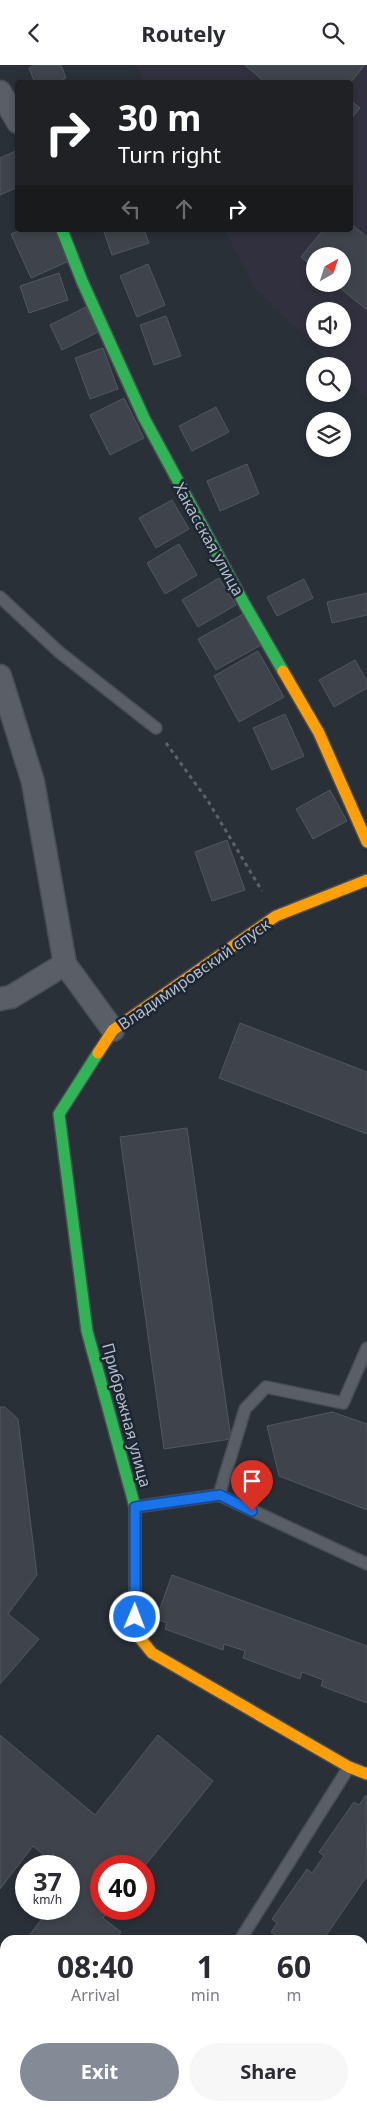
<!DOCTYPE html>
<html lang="en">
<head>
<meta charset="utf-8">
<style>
  :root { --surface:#fff; --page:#f7f7f7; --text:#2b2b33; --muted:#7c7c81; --accent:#848b96 }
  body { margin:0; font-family:"Noto Sans",sans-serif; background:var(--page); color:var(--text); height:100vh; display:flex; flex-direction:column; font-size:19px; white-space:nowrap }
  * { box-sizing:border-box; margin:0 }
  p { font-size:16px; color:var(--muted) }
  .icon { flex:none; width:28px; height:28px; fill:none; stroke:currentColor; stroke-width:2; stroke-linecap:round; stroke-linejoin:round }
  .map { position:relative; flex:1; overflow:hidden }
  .panel { position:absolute; left:0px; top:1870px; width:368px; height:176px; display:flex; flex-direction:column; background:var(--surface); border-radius:15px 15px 0 0; box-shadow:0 2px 8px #0003 }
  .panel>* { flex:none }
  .top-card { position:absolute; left:15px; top:15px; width:338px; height:152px; border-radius:5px; box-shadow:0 2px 8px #0003; background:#202124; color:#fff; overflow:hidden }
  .needle { width:32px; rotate:39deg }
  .tools { position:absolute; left:306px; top:182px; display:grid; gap:10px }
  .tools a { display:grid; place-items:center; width:45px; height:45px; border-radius:50%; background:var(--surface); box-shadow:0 2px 8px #0003; font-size:25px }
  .speed { position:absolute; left:15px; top:1790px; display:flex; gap:10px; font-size:25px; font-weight:700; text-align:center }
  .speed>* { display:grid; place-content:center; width:65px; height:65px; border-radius:50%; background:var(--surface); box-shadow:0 2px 8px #0003; line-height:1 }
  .speed small { font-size:12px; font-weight:400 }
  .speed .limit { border:8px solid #d22; background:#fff; color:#111 }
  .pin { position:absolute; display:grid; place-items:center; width:42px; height:42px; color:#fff; margin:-51px -21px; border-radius:50% 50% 50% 0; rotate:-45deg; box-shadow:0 0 5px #0007 }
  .pin .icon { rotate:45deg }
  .me { position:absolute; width:55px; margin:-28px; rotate:1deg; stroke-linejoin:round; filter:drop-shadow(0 0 4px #0008) }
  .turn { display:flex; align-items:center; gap:18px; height:105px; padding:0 20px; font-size:22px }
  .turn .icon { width:65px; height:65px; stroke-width:2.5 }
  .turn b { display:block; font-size:35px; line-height:42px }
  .lanes { display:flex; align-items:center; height:48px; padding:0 20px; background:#0003; justify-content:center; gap:25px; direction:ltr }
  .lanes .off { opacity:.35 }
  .eta { display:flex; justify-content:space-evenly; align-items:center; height:85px; text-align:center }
  .eta b { font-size:30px; font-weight:700; line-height:35px }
  .action { display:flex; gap:10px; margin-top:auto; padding:10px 20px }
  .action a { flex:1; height:58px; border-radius:30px; background:var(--accent); color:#fff; font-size:20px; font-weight:700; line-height:58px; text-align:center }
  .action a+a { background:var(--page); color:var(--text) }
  header { display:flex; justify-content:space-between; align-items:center; height:65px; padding:0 20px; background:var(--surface); font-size:22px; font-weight:700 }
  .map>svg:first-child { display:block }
  .medical { fill:#31303e; fill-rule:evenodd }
  .building { fill:#3f444c; stroke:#52575f }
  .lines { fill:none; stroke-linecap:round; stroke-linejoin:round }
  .lane-casing { stroke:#484c55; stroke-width:14 }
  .street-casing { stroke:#484c55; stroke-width:25 }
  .fast-casing { stroke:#484c55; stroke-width:14 }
  .slow-casing { stroke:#484c55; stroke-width:14 }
  .path { stroke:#5c6268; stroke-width:3; stroke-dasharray:4 4; stroke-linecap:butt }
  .lane { stroke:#5a5e66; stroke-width:11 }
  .street { stroke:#5a5e66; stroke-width:22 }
  .fast { stroke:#30b455; stroke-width:11 }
  .slow { stroke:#ff9f0a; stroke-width:11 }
  .route-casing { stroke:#114b97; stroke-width:12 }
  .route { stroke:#1a73e8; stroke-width:9 }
  .labels { text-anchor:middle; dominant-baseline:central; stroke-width:5; stroke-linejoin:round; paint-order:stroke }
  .street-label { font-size:16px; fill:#b4bcc9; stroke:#1d2633 }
</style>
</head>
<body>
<header><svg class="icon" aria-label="back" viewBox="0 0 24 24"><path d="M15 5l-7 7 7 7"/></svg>Routely<svg class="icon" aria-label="search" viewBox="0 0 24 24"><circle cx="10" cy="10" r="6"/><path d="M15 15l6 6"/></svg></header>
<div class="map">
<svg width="367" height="2046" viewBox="0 0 367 2046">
  <rect width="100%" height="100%" fill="#2a3038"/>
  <path class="medical" d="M135,0H367V334L343,310L342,301H334L255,223L224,165H350V18L144,17ZM315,191H342V219H315ZM315,246H342V274H315Z"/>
  <path class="building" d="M35,0H61L66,13L55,18H35L29,3Z
    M245,0H365L350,18H266Z
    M350,35L360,43L350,55Z
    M18,85V122L0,130V93Z
    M350,158L367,172V245L335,219H342V191H315V203L301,192L323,165H350Z
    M21,165H55L69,196L31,213L11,169Z
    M110,165H144L149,178L112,190L104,167Z
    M148,199L165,240L137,252L120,211Z
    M59,208L68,235L29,248L20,221Z
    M86,242L98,267L62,285L50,260Z
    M166,251L181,291L154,300L140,260Z
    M103,283L118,324L90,334L75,293Z
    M124,333L144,373L110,390L90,350Z
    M216,342L229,367L192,386L179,361Z
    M247,399L259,429L220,446L207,416Z
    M172,435L189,464L156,483L139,453Z
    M179,479L197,510L165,529L147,498Z
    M219,513L236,540L198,562L182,535Z
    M304,514L313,533L277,551L267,532Z
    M367,528V550L332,558L327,537Z
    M245,548L263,579L216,605L198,574Z
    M258,586L284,632L239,657L214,611Z
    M355,595L367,616V623L334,642L319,615Z
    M285,649L304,691L272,705L253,663Z
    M330,725L347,756L313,774L296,744Z
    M227,775L245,825L212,836L195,787Z
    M240,958L367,1007V1069L219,1013Z
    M187,1063L231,1374L164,1384L120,1072Z
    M0,1342H5L18,1354L37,1510L8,1549L39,1574L0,1619Z
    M332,1347L367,1359V1445L279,1411L267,1361Z
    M172,1510L367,1581V1638L321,1621L323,1615L302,1607L300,1614L243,1593L245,1586L224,1579L223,1585L165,1564L167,1558L156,1554Z
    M0,1670L95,1750L158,1670L213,1716L144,1802L101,1801V1844H110L103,1853L121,1867L116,1875H26L49,1844H69V1830L78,1819L69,1811V1801H57L33,1781L0,1824Z
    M366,1730L367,1811L323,1875H276L277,1871L271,1867L277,1858L272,1854L307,1804L312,1808L324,1791L319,1787L354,1737L359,1740Z
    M279,2041H333L334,2046H279Z"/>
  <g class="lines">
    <g class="lane-casing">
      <path id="lane" d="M0,532L59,587L156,663
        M219,1430L245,1344L266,1322L343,1338L367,1283
        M135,1442L219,1430L367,1499
        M240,1875L349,1702
        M362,1919L367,1913
        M362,2024L367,2046
        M260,2041L261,2046"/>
    </g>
    <g class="street-casing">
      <path id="street" d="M0,27L18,57
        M0,611L33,717L65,899L113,965
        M0,934L11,932L65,899"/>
    </g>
    <g class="fast-casing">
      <path id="fast" d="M62,165L82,216L144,353L245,540L283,606
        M98,988L59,1049L87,1266L135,1442V1480"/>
    </g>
    <g class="slow-casing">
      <path id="slow" d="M283,606L319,668L367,777
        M98,988L113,965L276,851L367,815
        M135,1480V1567L152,1588L349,1702L367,1709"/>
    </g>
    <path class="path" d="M166,678L208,736L262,826"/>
    <use href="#lane" class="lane"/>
    <use href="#street" class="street"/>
    <use href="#fast" class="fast"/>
    <use href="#slow" class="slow"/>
  </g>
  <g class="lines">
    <g class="route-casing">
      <path id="route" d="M135,1552V1442L220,1430L252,1446"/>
    </g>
    <use href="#route" class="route"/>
  </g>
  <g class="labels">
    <g class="street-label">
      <text transform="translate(209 474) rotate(61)">Хакасская улица</text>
      <text transform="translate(194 909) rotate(-35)">Владимировский спуск</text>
      <text transform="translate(127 1350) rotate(75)">Прибрежная улица</text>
    </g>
  </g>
</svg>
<div class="tools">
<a><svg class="needle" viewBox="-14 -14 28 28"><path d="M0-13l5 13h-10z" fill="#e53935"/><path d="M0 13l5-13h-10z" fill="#7c7c81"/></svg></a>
<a><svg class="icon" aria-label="sound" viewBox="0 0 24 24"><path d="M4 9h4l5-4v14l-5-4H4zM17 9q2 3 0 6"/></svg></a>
<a><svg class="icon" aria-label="search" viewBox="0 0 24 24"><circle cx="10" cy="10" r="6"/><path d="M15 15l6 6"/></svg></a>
<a><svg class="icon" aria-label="layers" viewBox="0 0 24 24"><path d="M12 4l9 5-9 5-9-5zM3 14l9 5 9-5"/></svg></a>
</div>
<div class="speed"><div>37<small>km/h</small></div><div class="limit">40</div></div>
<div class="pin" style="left:252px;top:1446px;background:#d93025"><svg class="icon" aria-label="arrive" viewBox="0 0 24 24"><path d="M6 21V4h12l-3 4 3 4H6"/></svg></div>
<svg class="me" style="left:135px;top:1552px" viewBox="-20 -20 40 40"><circle r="17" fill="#1a73e8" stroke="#fff" stroke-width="3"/><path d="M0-11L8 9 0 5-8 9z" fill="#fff"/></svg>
<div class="top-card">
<div class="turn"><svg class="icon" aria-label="right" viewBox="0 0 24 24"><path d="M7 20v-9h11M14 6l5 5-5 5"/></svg><div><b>30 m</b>Turn right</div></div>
<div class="lanes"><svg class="icon off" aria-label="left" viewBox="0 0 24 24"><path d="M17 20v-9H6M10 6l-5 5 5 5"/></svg><svg class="icon off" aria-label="ahead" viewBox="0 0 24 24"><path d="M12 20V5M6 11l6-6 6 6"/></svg><svg class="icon" aria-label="right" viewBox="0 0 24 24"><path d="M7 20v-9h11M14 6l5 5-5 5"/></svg></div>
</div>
<section class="panel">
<div class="eta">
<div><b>08:40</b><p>Arrival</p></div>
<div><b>1</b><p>min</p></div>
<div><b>60</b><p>m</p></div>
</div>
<div class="action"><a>Exit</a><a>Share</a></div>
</section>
</div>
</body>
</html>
